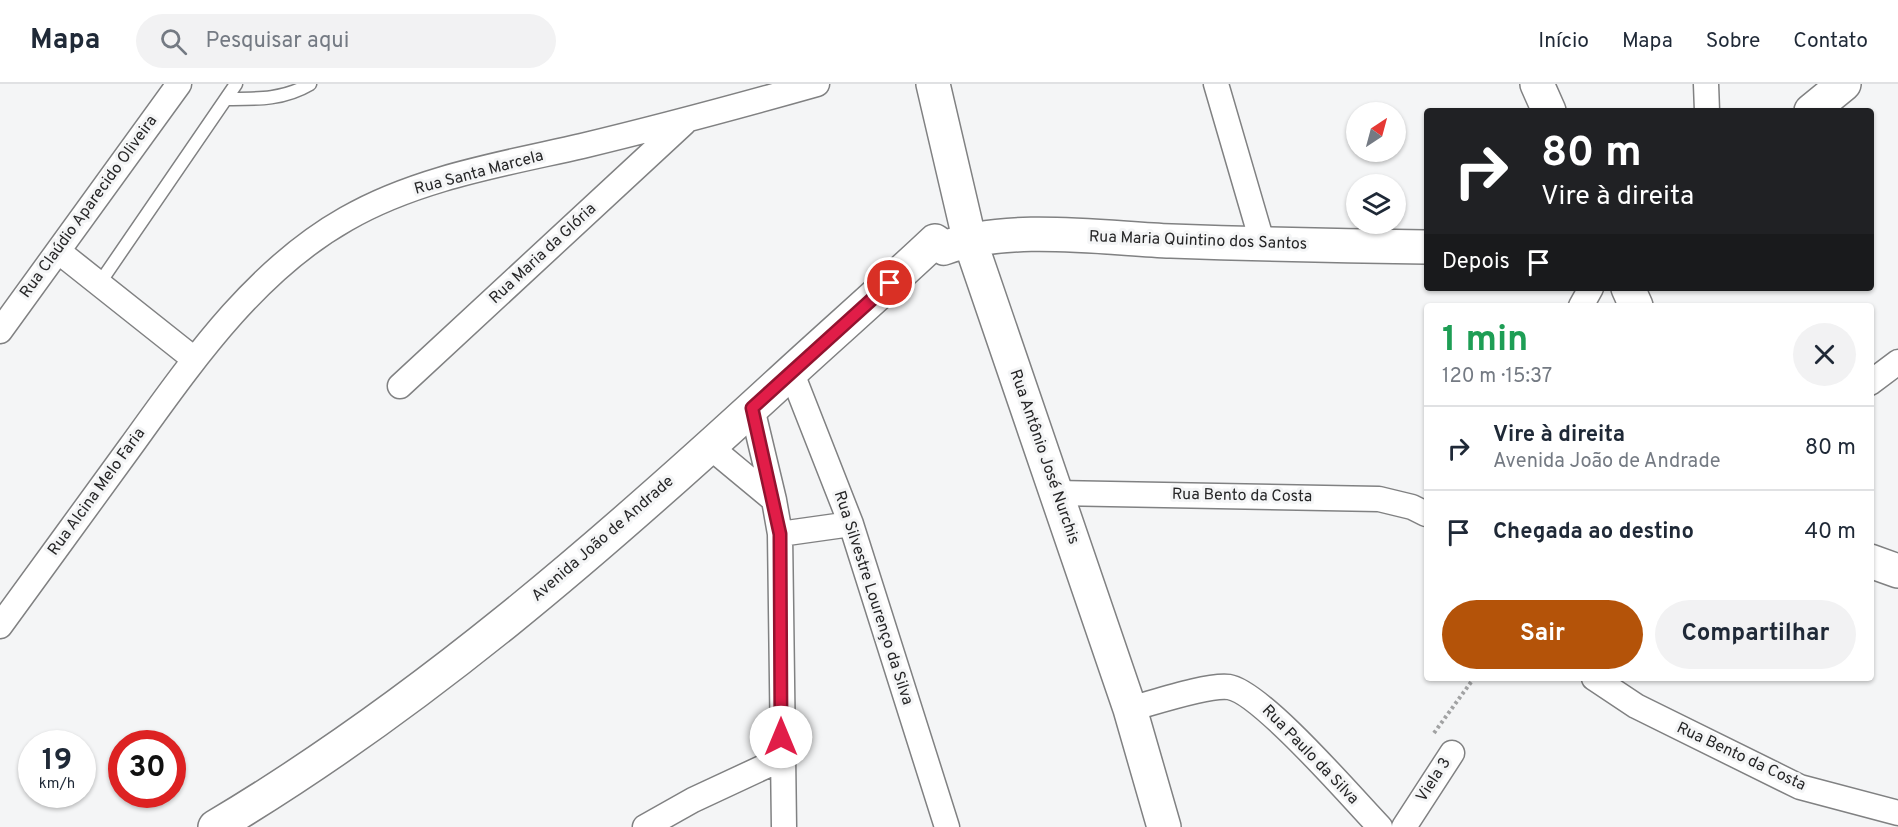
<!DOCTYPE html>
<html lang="pt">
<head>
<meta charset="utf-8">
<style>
  :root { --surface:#fff; --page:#f2f2f3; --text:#1f2937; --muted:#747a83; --line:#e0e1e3; --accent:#b45309 }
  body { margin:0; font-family:Overpass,sans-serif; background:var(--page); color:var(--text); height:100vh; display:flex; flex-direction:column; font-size:22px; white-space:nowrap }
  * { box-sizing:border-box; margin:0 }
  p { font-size:20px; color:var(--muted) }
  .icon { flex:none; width:33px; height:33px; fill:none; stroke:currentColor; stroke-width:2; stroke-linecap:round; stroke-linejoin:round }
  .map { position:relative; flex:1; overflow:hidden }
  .details { position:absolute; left:1424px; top:219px; width:450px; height:378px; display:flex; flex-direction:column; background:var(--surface); border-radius:6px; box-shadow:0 2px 4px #0004 }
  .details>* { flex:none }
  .banner { position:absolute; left:1424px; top:24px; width:450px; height:183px; border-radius:6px; box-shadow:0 2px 4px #0004; background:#202124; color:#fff; overflow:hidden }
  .needle { width:39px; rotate:36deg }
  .buttons { position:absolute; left:1346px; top:18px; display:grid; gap:12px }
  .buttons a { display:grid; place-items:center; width:60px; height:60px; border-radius:50%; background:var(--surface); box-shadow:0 2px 4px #0004; font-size:30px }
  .speed { position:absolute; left:18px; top:646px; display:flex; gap:12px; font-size:30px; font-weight:700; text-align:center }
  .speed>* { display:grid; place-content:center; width:78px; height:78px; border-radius:50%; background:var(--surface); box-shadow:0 2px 4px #0004; line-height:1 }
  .speed small { font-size:15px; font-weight:400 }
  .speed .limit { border:9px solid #d22; background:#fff; color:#111 }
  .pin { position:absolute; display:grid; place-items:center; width:51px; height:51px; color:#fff; margin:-26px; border:3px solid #fff; border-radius:50%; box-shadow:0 2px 6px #0007 }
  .me { position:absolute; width:66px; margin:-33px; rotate:0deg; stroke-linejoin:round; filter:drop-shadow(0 0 4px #0008) }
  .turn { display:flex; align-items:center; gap:21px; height:126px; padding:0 18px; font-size:27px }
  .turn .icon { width:78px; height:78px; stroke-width:2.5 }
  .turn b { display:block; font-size:42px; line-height:51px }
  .then { display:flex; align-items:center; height:57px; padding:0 18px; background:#0003; gap:12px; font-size:22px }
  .round { display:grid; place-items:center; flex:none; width:63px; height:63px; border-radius:32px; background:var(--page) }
  .summary { display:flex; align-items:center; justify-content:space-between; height:102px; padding:0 18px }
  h1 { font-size:36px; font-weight:700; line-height:45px; color:#1e9e55 }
  .primary-button { display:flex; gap:12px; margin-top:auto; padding:12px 18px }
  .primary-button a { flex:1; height:69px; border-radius:36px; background:var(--accent); color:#fff; font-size:24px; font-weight:700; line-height:69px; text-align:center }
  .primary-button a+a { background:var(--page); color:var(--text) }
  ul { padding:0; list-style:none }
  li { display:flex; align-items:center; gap:18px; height:84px; padding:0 18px; border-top:2px solid var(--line) }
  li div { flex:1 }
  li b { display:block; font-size:22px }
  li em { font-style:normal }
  header { display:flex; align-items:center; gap:36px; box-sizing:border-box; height:84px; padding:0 30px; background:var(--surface); border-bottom:2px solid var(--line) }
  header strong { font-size:28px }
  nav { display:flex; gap:33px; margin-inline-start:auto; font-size:21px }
  .search { width:420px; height:54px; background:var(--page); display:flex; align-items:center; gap:15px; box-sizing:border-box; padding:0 21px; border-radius:33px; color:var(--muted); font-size:22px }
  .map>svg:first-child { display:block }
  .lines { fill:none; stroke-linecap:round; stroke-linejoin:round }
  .lane-casing { stroke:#808182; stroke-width:15 }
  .street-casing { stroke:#808182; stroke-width:27 }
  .secondary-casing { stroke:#808182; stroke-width:36 }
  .path { stroke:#a1a2a3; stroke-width:4; stroke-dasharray:3 3; stroke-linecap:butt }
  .lane { stroke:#fff; stroke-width:12 }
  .street { stroke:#fff; stroke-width:24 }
  .secondary { stroke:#fff; stroke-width:33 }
  .route-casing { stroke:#92132f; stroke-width:15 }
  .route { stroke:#e11d48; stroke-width:10 }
  .labels { text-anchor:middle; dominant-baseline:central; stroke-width:6; stroke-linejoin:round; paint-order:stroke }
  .street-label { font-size:16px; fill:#262627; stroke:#f4f5f6 }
</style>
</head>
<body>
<header>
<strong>Mapa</strong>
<div class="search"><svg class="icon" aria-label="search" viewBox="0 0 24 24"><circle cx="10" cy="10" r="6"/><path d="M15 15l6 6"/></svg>Pesquisar aqui</div>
<nav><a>Início</a><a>Mapa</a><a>Sobre</a><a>Contato</a></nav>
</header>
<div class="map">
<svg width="1898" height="743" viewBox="0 0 1898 743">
  <rect width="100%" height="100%" fill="#f4f5f6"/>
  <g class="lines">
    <g class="lane-casing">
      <path id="lane" d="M226,15C256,15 283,16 310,0
        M99,200L236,0"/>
    </g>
    <g class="street-casing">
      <path id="street" d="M1216,0L1263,161
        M1706,0L1707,27
        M58,167L194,275
        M1581,222L1591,204
        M0,247L179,0
        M791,287L851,440L947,743
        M1870,299L1898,278
        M400,302L684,39
        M752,324L774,416L780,450L784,743
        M709,362L774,416
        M1056,409L1379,415L1412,423L1426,430
        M780,450L851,440
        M0,542C44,482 87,422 131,362C191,279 254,187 346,135C417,94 503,80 582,62C661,43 739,22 817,0
        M1594,594L1636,622L1800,703L1898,729
        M1130,625C1153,619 1208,600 1229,603C1261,608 1353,715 1380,743
        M645,743L693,716L781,675
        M1404,743L1452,669"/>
    </g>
    <g class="secondary-casing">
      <path id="secondary" d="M933,0L969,154L1130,625L1164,743
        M1537,0L1549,27
        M1811,27L1844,0
        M1628,204L1636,222
        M1870,477L1898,487
        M215,743C420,621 601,463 776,302C829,253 883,206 935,157L944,164C1008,140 1102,154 1171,157C1256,160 1341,162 1426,163"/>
    </g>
    <path class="path" d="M1434,649L1474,594"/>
    <use href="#lane" class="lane"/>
    <use href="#street" class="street"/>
    <use href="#secondary" class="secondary"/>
  </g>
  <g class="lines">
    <g class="route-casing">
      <path id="route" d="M781,653L780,450L752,324L890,199"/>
    </g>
    <use href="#route" class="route"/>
  </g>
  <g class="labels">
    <g class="street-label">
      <text transform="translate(479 89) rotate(-15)">Rua Santa Marcela</text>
      <text transform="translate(89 123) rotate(-54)">Rua Claúdio Aparecido Oliveira</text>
      <text transform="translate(1198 157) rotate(2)">Rua Maria Quintino dos Santos</text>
      <text transform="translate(543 170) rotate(-43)">Rua Maria da Glória</text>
      <text transform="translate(1044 373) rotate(71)">Rua Antônio José Nurchis</text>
      <text transform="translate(97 408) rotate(-54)">Rua Alcina Melo Faria</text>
      <text transform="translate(1242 412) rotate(1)">Rua Bento da Costa</text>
      <text transform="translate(603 455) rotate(-41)">Avenida João de Andrade</text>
      <text transform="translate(873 514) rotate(72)">Rua Silvestre Lourenço da Silva</text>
      <text transform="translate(1310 671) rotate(46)">Rua Paulo da Silva</text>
      <text transform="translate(1741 673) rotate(25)">Rua Bento da Costa</text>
      <text transform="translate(1434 696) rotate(-57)">Viela 3</text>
    </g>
  </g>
</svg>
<div class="buttons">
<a><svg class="needle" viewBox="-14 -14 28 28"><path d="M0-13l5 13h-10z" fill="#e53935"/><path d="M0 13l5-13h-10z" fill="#747a83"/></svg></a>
<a><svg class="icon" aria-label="layers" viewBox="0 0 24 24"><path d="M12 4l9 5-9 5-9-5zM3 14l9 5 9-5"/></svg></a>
</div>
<div class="speed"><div>19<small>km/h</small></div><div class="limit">30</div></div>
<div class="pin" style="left:890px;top:199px;background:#d93025"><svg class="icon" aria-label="arrive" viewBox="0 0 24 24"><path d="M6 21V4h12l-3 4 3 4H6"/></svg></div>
<svg class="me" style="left:781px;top:653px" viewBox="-20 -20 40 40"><circle r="19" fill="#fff"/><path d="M0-13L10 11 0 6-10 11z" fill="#e11d48"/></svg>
<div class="banner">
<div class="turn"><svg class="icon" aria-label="right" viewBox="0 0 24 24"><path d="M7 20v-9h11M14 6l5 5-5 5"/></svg><div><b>80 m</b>Vire à direita</div></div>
<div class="then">Depois<svg class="icon" aria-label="arrive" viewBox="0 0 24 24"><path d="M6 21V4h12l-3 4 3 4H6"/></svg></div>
</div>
<section class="details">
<div class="summary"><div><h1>1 min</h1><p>120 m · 15:37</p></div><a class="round"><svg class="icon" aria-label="close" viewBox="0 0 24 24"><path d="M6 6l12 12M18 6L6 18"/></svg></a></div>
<ul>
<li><svg class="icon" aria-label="right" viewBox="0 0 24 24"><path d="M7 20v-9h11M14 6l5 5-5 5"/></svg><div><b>Vire à direita</b><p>Avenida João de Andrade</p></div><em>80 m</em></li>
<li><svg class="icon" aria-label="arrive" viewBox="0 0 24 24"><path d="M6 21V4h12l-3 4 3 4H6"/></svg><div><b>Chegada ao destino</b></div><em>40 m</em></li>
</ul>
<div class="primary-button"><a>Sair</a><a>Compartilhar</a></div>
</section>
</div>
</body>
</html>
